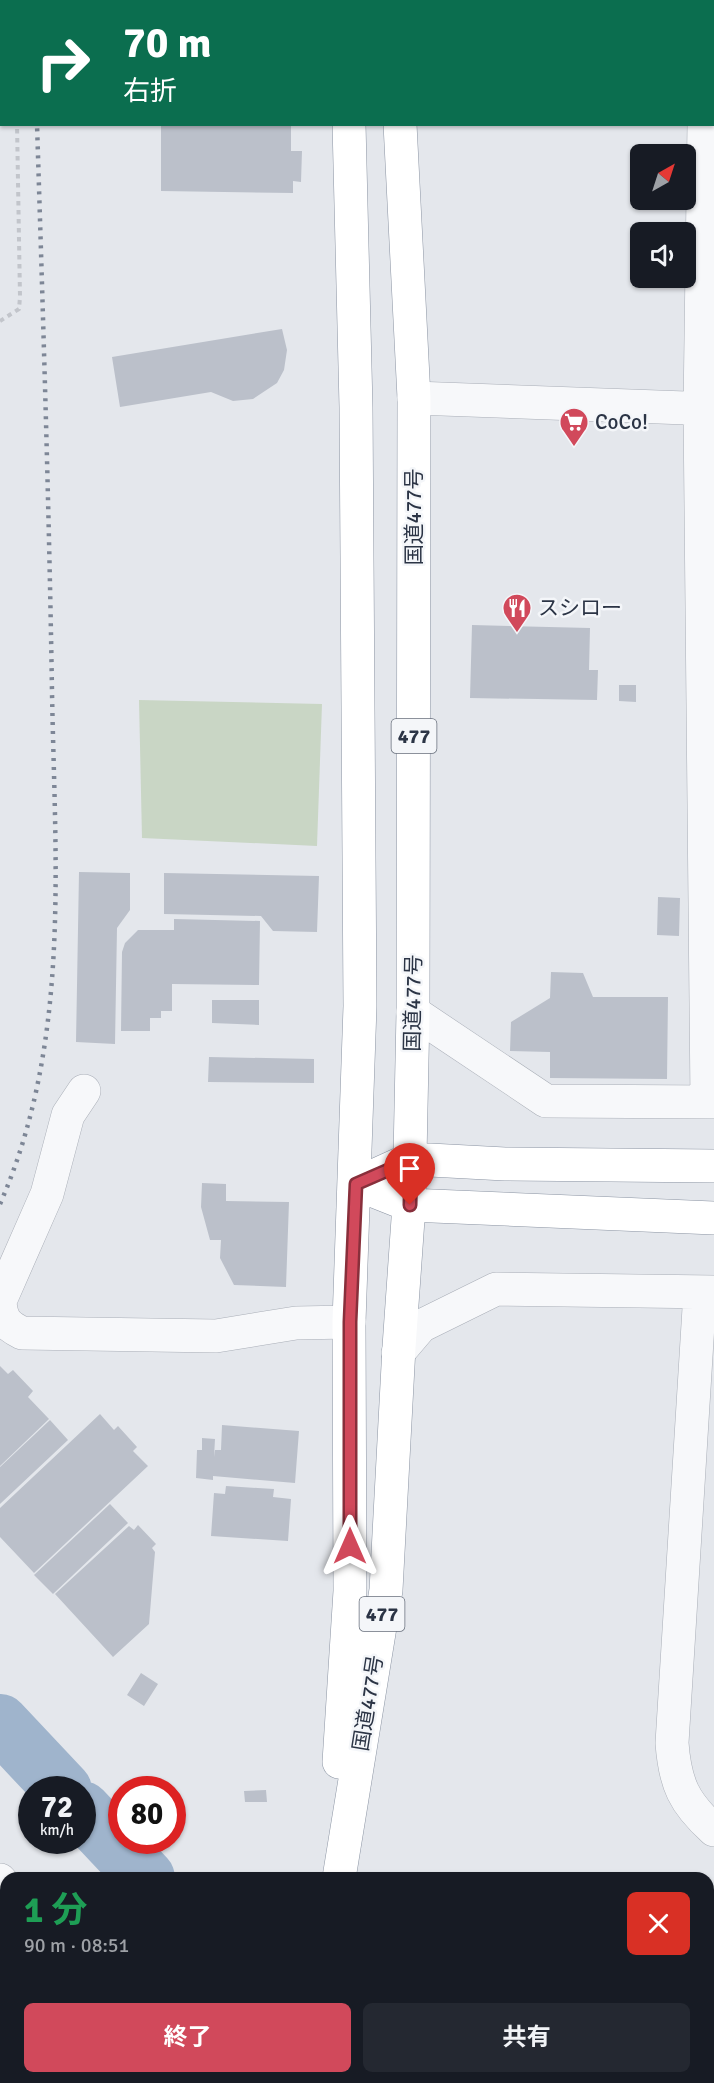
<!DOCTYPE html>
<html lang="ja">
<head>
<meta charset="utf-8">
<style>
  :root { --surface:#171b24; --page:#242831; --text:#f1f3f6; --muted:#9ea1a6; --accent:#d1495b }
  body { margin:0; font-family:Signika,"Noto Sans JP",sans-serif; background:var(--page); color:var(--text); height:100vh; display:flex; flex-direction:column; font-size:22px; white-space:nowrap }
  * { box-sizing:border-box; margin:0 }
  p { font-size:20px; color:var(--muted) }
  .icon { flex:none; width:33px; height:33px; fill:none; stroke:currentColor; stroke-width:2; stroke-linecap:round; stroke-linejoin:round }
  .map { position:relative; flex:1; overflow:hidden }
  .sheet { position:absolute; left:0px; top:1872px; width:714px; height:212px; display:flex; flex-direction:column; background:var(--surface); border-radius:18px 18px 0 0; box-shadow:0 2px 4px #0004 }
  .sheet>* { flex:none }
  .top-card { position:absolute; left:0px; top:0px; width:714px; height:126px; box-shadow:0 2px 4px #0004; background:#0b6e4f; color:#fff; overflow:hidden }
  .needle { width:39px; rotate:39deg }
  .buttons { position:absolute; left:630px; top:144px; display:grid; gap:12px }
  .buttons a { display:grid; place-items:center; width:66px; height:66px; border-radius:9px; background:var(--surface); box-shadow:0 2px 4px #0004; font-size:30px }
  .speed { position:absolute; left:18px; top:1776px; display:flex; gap:12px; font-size:30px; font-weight:700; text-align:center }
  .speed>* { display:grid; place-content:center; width:78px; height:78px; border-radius:50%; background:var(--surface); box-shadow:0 2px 4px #0004; line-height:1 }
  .speed small { font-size:15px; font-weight:400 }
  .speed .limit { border:9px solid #d22; background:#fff; color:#111 }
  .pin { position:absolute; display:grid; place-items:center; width:51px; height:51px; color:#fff; margin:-62px -26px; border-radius:50% 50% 50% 0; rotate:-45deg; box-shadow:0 0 6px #0007 }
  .pin .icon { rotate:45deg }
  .me { position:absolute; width:66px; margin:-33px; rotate:0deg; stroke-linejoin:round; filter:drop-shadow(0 0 4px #0008) }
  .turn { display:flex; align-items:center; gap:21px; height:126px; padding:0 24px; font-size:27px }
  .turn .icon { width:78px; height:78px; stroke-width:2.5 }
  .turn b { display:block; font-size:42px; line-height:51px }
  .round { display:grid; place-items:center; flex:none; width:63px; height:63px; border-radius:9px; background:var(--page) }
  .head { display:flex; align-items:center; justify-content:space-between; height:102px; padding:0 24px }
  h1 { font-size:36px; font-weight:700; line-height:45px; color:#1e9e55 }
  .cta { display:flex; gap:12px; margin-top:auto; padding:12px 24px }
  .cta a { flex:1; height:69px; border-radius:9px; background:var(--accent); color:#fff; font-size:24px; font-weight:700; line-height:69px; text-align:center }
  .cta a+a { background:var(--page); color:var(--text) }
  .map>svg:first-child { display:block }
  .green { fill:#c9d6c5 }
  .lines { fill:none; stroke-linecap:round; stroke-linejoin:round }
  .river { stroke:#9fb4cc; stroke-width:58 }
  .building { fill:#bbc0ca }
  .minor-casing { stroke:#a9aeb7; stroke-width:34 }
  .highway-casing { stroke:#8b94a3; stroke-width:34 }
  .path { stroke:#c2c5cb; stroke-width:4; stroke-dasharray:4.5 4.5; stroke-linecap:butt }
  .minor { stroke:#f7f8fa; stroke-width:33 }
  .highway { stroke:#fff; stroke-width:33 }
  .rail { stroke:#7d8696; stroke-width:4.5; stroke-dasharray:3 6; stroke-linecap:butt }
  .route-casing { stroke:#882f3b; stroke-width:15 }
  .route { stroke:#d1495b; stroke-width:10 }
  .labels { text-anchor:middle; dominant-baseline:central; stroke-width:5; stroke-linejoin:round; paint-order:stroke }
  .shield { fill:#f4f6f9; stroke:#676e7b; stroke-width:1.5 }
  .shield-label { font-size:20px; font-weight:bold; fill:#2b3445 }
  .poi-label { font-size:21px; fill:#2b3445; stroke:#f4f6f9; text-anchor:start }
  .street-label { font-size:21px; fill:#2b3445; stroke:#f4f6f9 }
</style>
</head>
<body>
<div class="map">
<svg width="714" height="2083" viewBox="0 0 714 2083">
  <rect width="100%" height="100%" fill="#e4e7ec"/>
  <path class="green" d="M139,700L322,704L317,846L142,838Z"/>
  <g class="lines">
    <path class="river" d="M0,1723L63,1790
      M82,1810L146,1878"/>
  </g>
  <path class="building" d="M161,124H291V151H302L301,182L293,181V193L161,191Z
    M282,329L287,350L284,370L277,383L253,399L233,401L211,392L120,407L112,357Z
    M472,625L590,628L589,670H598L597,700L470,698Z
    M619,685H636V702L619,701Z
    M79,872L130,873V910L117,928L115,1044L76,1042Z
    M164,873L319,876L317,932L273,931L261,916L164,914Z
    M658,897L680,898L679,936L657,935Z
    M174,919L260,921L259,985L172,984V1011H161V1018H150V1031H121L122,952L125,943L138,930H174Z
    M551,972L583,973L593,997H668L667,1079L550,1078V1052L510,1051L511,1022L550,998Z
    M212,1000H259V1025L212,1023Z
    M209,1057L314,1059V1083L208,1082Z
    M202,1183L226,1184V1201L289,1202L286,1287L234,1285L220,1258L221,1240H210L201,1207Z
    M0,1366L8,1374L13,1370L33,1391L28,1397L49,1419L0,1466Z
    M100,1414L114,1430L118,1426L137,1447L133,1451L148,1466L34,1573L0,1537V1508Z
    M50,1420L68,1440L0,1504V1467Z
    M222,1425L299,1431L295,1483L213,1476V1480L196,1478L197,1450H202V1438L215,1439L214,1457L215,1450H221Z
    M226,1486L274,1489L273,1497L291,1499L288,1541L211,1536L214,1493L225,1494Z
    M110,1504L128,1523L53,1594L34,1575Z
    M138,1525L156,1544L152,1548L155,1552L149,1624L113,1657L55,1594L129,1526L134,1530Z
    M141,1673L158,1684L144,1706L127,1695Z
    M266,1790L267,1802H245L244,1791Z"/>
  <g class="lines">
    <g class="minor-casing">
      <path id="minor" d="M707,2L708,0
        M704,124L700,409L707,1101
        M414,398L714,409
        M413,1012L546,1101L714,1102
        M84,1091L68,1115L47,1194L0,1301C1,1319 6,1325 22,1333L216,1336L296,1323L349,1322
        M700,1292L672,1743C675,1784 684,1803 714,1830
        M398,1353L421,1326L496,1289L714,1292
        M0,1880L6,1887
        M138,2078L140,2083"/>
    </g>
    <g class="highway-casing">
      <path id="highway" d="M346,0V2
        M394,0V2
        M356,1184L411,1159L505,1164L714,1166
        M356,1184L409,1205L714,1218
        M339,1762L350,1591L349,1322L360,1006L356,407L349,124
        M339,1878L386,1590L399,1347L409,1205L413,1012L414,398L400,124
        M312,2083L313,2078"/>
    </g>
    <path class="path" d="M14,0V2
      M0,321L19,309L20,297L17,124"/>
    <use href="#minor" class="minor"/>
    <use href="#highway" class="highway"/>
    <path class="rail" d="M33,0V2
      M0,1204C71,1042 55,864 52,692C49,503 43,314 37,124"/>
  </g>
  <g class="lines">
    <g class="route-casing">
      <path id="route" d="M350,1546V1322L356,1184L411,1160L410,1205"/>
    </g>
    <use href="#route" class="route"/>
  </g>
  <defs>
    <g id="supermarket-pin" transform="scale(1.5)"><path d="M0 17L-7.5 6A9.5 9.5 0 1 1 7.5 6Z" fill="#d1495b" stroke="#f4f6f9"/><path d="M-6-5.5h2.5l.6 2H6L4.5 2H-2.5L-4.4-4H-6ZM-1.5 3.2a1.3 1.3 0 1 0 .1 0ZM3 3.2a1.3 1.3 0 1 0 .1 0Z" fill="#fff"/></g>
    <g id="restaurant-pin" transform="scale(1.5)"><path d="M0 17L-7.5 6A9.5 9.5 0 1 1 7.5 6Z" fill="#d1495b" stroke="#f4f6f9"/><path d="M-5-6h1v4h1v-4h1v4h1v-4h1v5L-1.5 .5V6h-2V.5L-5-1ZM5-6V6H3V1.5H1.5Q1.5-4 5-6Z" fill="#fff"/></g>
  </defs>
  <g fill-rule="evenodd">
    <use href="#supermarket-pin" x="574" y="422"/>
    <use href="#restaurant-pin" x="517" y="608"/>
  </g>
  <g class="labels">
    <g class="shield">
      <rect x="391.5" y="719" width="45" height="34" rx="4.5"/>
      <rect x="359.5" y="1597" width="45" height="34" rx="4.5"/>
    </g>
    <g class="shield-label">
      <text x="414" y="736">477</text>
      <text x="382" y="1614">477</text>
    </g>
    <g class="poi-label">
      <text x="595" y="422">CoCo!</text>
      <text x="538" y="608">スシロー</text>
    </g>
    <g class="street-label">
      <text transform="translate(414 517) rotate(-90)">国道477号</text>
      <text transform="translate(413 1003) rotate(-89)">国道477号</text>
      <text transform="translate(368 1703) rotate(-81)">国道477号</text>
    </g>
  </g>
</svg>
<div class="buttons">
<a><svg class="needle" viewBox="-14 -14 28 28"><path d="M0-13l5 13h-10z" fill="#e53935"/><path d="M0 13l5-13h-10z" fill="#9ea1a6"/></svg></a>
<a><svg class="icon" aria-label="sound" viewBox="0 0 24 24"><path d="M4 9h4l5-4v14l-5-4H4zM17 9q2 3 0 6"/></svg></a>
</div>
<div class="speed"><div>72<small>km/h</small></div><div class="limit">80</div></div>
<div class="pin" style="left:410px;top:1205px;background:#d93025"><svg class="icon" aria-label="arrive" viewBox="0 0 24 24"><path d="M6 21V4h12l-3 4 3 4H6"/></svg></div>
<svg class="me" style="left:350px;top:1546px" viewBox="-20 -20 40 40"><path d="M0-17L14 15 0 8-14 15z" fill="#d1495b" stroke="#fff" stroke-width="4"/></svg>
<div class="top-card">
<div class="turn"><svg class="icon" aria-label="right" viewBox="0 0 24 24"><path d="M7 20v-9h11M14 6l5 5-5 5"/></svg><div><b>70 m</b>右折</div></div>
</div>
<section class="sheet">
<div class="head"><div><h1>1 分</h1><p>90 m · 08:51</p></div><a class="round" style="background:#d93025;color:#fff"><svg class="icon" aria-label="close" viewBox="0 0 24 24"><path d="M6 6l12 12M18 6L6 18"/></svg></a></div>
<div class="cta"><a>終了</a><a>共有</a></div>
</section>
</div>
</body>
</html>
